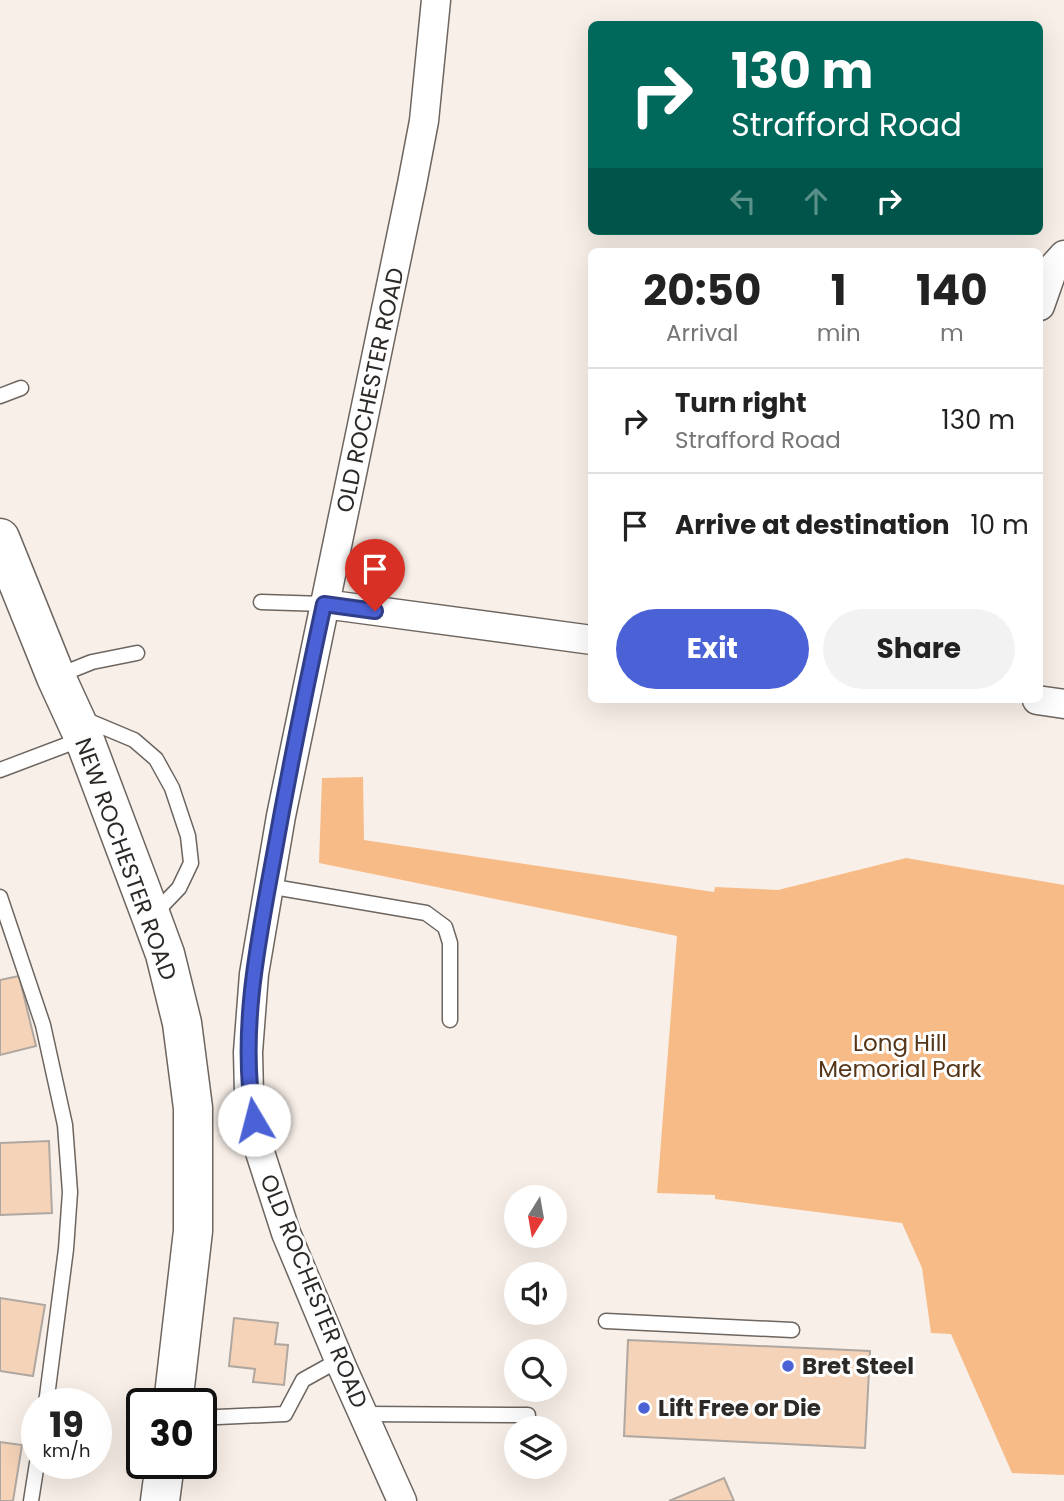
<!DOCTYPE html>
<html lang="en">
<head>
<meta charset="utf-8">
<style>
  :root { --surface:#fff; --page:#f2f2f2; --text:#222; --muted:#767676; --line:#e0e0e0; --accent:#4b61d6 }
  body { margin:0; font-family:Poppins,sans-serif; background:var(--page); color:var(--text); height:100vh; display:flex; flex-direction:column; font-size:26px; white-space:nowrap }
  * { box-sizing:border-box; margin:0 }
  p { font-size:23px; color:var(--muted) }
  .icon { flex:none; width:38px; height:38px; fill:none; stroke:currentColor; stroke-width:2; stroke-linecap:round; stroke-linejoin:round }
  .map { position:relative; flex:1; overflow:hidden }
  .drawer { position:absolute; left:588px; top:248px; width:455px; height:455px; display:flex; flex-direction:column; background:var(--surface); border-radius:10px; box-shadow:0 7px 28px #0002 }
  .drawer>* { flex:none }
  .banner { position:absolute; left:588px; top:21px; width:455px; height:214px; border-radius:10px; box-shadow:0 7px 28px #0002; background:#00695c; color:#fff; overflow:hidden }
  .needle { width:46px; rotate:191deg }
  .fabs { position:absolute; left:504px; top:1185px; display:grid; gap:14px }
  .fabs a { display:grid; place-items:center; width:63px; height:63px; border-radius:50%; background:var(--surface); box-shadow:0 7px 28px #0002; font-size:35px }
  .speed { position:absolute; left:21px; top:1388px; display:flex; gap:14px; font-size:35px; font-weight:700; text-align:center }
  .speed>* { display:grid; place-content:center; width:91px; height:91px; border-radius:50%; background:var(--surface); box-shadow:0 7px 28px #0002; line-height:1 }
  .speed small { font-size:18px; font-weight:400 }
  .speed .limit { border:4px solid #111; border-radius:10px; background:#fff; color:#111 }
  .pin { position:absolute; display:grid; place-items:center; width:60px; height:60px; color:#fff; margin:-72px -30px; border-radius:50% 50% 50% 0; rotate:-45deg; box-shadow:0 0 7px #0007 }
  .pin .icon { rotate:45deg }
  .me { position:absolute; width:77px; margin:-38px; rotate:352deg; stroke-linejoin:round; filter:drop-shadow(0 0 5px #0008) }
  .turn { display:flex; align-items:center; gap:24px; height:147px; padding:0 28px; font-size:32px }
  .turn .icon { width:91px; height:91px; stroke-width:2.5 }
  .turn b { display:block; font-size:49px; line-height:60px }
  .lanes { display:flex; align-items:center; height:66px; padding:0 28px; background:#0003; justify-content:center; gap:35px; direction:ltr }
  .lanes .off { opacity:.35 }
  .eta { display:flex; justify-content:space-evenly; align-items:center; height:119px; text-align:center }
  .eta b { font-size:42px; font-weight:700; line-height:49px }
  .primary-button { display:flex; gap:14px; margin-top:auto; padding:14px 28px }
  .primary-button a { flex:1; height:80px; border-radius:42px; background:var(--accent); color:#fff; font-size:28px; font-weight:700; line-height:80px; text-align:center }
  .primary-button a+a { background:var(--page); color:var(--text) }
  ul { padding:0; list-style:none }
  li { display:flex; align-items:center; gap:21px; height:105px; padding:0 28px; border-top:2px solid var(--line) }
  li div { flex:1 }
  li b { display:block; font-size:26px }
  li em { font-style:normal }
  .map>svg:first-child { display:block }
  .green { fill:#f7bb88 }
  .building { fill:#f4d3b8; stroke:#afa7a0; stroke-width:2 }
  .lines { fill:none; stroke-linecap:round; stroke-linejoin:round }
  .service-casing { stroke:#6d655f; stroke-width:17 }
  .minor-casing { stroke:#6d655f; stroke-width:31 }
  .primary-casing { stroke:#6d655f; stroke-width:41 }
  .service { stroke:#fff; stroke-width:14 }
  .minor { stroke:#fff; stroke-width:28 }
  .primary { stroke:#fff; stroke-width:38 }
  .route-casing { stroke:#313f8b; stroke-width:18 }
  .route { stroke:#4b61d6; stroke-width:12 }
  .poi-dot { fill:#4b61d6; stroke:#fefefe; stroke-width:2.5 }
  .labels { text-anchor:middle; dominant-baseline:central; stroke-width:6; stroke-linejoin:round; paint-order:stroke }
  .street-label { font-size:23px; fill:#2c2926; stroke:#fefefe }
  .park-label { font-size:23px; fill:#563619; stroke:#fefefe }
  .poi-label { font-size:23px; font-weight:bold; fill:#2c2926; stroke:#fefefe; text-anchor:start }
</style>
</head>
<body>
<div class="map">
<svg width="1064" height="1501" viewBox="0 0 1064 1501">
  <rect width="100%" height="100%" fill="#f8efe8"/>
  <path class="green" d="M363,777L364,840L714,892L715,887L778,890L906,858L1064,885V1475L1012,1473L951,1334L931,1333L922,1268L902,1223L715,1199V1195L657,1193L677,936L319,863L322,778Z"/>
  <path class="building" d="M19,976L36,1046L0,1055V980Z
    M49,1141L52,1213L0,1215V1143Z
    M0,1298L45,1305L33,1376L0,1371Z
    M234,1318L278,1323L275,1344L288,1345L284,1385L253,1382L255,1369L229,1366Z
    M628,1340L870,1351L865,1448L624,1436Z
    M0,1442L22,1445L13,1501H0Z
    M724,1478L734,1501H669Z"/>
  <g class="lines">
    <g class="service-casing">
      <path id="service" d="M0,396L21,388
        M261,602L324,604
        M57,676L92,662L137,653
        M84,719L134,740L156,759L172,788L188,836L191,863L179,888L155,913
        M0,770L82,739
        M268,886L426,913L445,927L450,943V1020
        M0,897L43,1025L65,1125L70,1192L66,1249L46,1404
        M606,1321L792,1330
        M363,1414L528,1415
        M201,1416L218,1417L285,1414L303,1380L339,1360
        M31,1501L37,1463"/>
    </g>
    <g class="minor-casing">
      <path id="minor" d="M1040,306L1054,266L1064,255
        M324,604L592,640
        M1037,700L1064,704
        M402,1501L342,1367L286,1233L258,1146L249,1094L248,1052L254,974L281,816L412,184L424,121L436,0"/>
    </g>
    <g class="primary-casing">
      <path id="primary" d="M0,538L56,677L84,738L151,916L165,954L182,1023L193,1108V1231L173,1404
        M160,1501L165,1463"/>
    </g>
    <use href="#service" class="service"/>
    <use href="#minor" class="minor"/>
    <use href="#primary" class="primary"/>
  </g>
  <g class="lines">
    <g class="route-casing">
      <path id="route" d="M254,1120C239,1032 258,942 274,855C289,771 306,687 324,604L375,611"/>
    </g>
    <use href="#route" class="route"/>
  </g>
  <g class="poi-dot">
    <circle cx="788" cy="1366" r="7"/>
    <circle cx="644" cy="1408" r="7"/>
  </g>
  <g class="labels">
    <g class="street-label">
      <text transform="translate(370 390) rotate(-78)">OLD ROCHESTER ROAD</text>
      <text transform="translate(126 859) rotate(70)">NEW ROCHESTER ROAD</text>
      <text transform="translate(314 1291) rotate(68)">OLD ROCHESTER ROAD</text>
    </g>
    <g class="park-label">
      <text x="900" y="1043">Long Hill<tspan x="900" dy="26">Memorial Park</tspan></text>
    </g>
    <g class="poi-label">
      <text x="802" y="1366">Bret Steel</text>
      <text x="658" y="1408">Lift Free or Die</text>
    </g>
  </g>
</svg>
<div class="fabs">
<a><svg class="needle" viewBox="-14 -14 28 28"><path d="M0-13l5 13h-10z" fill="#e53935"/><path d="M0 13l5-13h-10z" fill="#767676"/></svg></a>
<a><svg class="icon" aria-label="sound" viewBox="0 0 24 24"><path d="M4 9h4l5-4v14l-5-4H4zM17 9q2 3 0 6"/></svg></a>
<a><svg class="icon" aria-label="search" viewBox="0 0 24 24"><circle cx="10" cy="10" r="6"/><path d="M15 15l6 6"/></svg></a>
<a><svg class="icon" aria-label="layers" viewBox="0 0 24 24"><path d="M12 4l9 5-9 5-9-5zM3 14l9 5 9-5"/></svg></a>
</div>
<div class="speed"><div>19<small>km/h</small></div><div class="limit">30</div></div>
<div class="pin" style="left:375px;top:611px;background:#d93025"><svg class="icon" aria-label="arrive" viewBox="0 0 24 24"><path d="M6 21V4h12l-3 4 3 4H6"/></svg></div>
<svg class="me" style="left:254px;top:1120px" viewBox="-20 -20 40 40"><circle r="19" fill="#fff"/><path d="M0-13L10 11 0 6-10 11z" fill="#4b61d6"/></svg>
<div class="banner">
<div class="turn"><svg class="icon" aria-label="right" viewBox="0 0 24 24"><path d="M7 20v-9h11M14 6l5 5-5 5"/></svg><div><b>130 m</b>Strafford Road</div></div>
<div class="lanes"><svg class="icon off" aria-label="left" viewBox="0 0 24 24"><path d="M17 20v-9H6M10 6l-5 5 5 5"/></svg><svg class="icon off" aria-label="ahead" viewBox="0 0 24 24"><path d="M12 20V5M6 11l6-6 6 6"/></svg><svg class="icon" aria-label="right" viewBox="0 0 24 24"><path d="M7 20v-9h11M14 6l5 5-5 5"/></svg></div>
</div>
<section class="drawer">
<div class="eta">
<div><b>20:50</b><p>Arrival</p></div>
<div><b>1</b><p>min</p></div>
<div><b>140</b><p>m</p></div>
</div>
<ul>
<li><svg class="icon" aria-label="right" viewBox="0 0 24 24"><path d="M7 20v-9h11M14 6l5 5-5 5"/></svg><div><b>Turn right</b><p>Strafford Road</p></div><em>130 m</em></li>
<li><svg class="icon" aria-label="arrive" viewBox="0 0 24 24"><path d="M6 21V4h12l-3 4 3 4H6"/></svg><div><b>Arrive at destination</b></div><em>10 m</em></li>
</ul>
<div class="primary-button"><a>Exit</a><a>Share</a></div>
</section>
</div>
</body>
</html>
